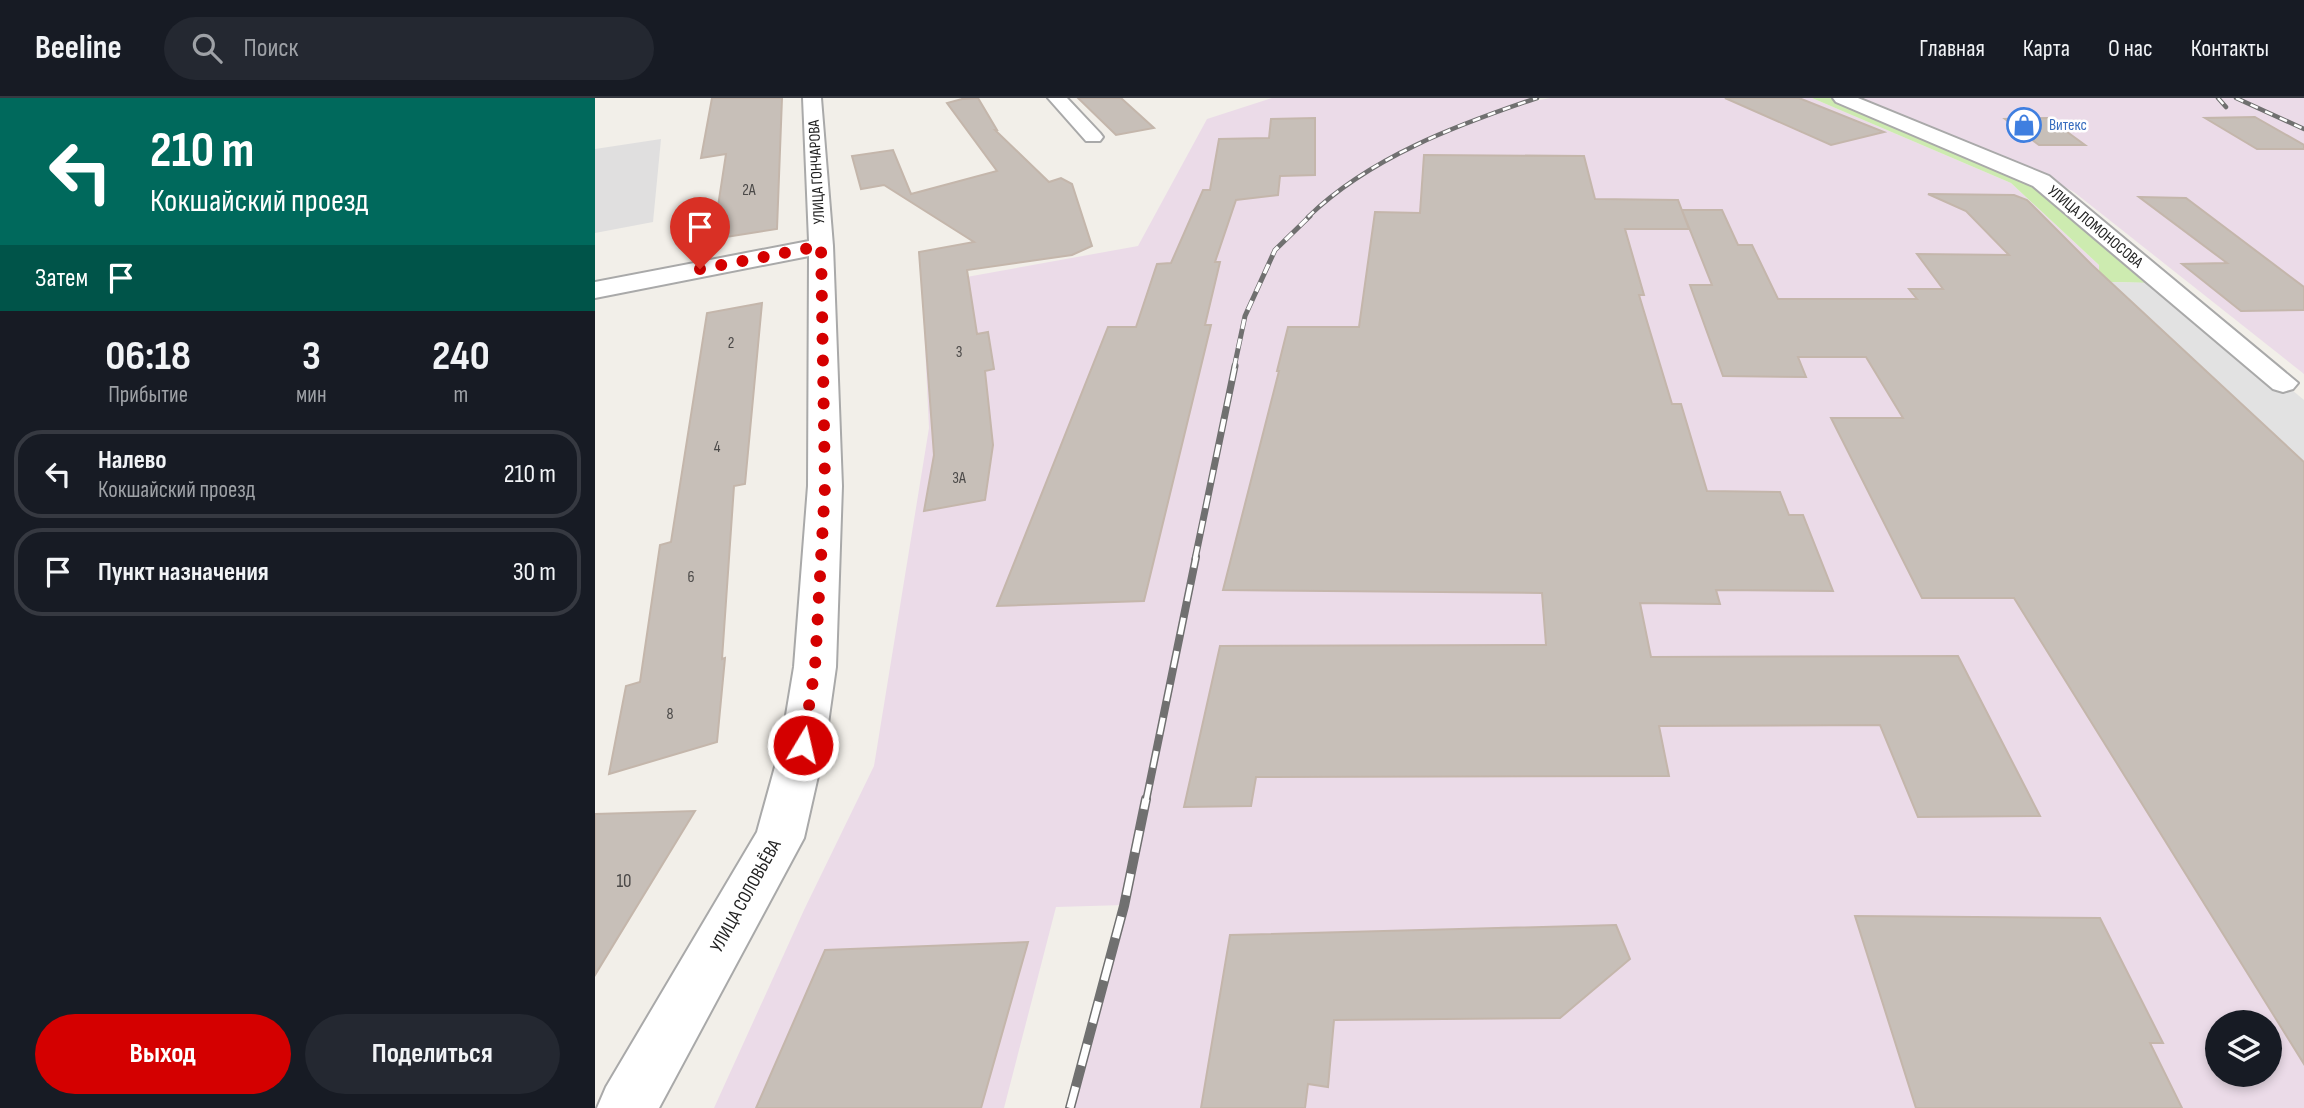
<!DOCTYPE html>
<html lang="ru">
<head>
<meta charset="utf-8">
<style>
  :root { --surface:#171b24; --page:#242831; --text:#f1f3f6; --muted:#9ea1a6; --line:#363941; --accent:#d40000 }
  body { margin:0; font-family:"Sofia Sans Condensed",sans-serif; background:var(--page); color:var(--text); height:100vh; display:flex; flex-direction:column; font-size:26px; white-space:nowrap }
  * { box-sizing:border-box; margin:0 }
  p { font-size:23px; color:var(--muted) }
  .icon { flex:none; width:38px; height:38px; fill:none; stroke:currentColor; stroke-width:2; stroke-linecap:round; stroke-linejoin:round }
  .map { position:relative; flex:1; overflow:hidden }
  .drawer { display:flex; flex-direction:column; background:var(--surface); width:595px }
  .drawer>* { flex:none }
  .guide { background:#00695c; color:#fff; overflow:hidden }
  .controls { position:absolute; left:1610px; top:912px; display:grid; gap:14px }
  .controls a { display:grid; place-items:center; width:77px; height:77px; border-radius:50%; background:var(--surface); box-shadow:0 4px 10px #0003; font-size:35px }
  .pin { position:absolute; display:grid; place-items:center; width:60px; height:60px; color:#fff; margin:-72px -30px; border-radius:50% 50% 50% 0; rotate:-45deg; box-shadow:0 0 7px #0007 }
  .pin .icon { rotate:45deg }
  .me { position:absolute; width:77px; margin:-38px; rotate:9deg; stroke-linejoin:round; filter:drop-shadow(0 0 5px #0008) }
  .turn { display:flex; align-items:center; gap:24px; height:147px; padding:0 35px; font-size:32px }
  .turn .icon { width:91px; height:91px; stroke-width:2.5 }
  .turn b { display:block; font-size:49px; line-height:60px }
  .then { display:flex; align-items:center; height:66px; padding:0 35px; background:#0003; gap:14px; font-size:26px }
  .eta { display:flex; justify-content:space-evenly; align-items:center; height:119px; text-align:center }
  .eta b { font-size:42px; font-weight:700; line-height:49px }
  .cta { display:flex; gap:14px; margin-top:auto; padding:14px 35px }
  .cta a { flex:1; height:80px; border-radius:42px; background:var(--accent); color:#fff; font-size:28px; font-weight:700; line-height:80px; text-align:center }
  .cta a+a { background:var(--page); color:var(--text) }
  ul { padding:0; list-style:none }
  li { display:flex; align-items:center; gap:21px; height:88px; margin:0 14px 10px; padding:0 21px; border:4px solid var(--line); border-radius:28px }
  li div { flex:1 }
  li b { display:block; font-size:26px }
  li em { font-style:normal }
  header { display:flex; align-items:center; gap:42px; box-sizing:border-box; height:98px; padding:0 35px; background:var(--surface); border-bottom:2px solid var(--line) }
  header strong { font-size:33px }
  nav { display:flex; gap:38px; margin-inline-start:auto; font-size:24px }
  .search { width:490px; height:63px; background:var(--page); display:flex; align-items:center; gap:18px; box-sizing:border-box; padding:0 24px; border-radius:38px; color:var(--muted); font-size:26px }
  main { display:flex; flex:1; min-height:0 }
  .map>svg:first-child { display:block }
  .residential { fill:#e0dfdf }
  .industrial { fill:#ebdbe8; fill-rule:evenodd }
  .grass { fill:#cdebb0 }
  .parking { fill:#e2e2e2 }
  .building { fill:#c7bfb8; stroke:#c4b6ab; stroke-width:2 }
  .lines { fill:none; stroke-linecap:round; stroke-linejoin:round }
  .minor-casing { stroke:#a9a9a9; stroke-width:4 }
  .minor { fill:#fff; fill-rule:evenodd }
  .rail-far4-casing { stroke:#707070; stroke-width:4.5 }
  .rail-far3-casing { stroke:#707070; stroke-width:5 }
  .rail-far2-casing { stroke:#707070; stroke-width:7 }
  .rail-far1-casing { stroke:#707070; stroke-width:8 }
  .rail-casing { stroke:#707070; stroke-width:10 }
  .rail-far4 { stroke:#fff; stroke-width:2.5; stroke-dasharray:8; stroke-linecap:butt }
  .rail-far3 { stroke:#fff; stroke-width:3.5; stroke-dasharray:10; stroke-linecap:butt }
  .rail-far2 { stroke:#fff; stroke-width:4.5; stroke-dasharray:13; stroke-linecap:butt }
  .rail-far1 { stroke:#fff; stroke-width:5; stroke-dasharray:17; stroke-linecap:butt }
  .rail { stroke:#fff; stroke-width:7; stroke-dasharray:22; stroke-linecap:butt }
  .route { stroke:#d40000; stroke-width:12; stroke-dasharray:0 21.6 }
  .labels { text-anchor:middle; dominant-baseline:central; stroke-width:5; stroke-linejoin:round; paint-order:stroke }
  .far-shop-label { font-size:16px; fill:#366cbe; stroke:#fff; text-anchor:start }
  .far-street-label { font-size:16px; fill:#222; stroke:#fff }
  .number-label { font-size:16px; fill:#4b4948 }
  .near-number-label { font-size:19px; fill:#4b4948 }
  .street-label { font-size:19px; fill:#222; stroke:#fff }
</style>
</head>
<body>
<header>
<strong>Beeline</strong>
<div class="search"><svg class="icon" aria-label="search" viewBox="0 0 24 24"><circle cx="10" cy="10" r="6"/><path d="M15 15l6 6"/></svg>Поиск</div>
<nav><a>Главная</a><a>Карта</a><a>О нас</a><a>Контакты</a></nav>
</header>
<main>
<section class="drawer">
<div class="guide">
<div class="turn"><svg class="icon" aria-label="left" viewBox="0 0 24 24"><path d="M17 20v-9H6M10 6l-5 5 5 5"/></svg><div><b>210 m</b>Кокшайский проезд</div></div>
<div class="then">Затем<svg class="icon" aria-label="arrive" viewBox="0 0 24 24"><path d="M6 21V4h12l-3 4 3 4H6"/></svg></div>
</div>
<div class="eta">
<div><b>06:18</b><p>Прибытие</p></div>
<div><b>3</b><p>мин</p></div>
<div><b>240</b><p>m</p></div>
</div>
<ul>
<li><svg class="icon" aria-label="left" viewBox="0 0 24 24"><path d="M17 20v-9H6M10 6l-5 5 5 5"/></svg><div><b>Налево</b><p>Кокшайский проезд</p></div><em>210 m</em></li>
<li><svg class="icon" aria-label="arrive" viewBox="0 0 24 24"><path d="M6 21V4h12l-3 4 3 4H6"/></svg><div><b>Пункт назначения</b></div><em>30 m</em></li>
</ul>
<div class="cta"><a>Выход</a><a>Поделиться</a></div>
</section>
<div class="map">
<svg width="1709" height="1010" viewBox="0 0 1709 1010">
  <rect width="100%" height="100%" fill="#f2efe9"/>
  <path class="residential" d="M66,41L58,124L0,135V51Z"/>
  <path class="industrial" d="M677,0H937L939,3L956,0H1217L1416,85L1504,167V174L1709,364V1010H475L529,807L461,809L409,1010H119L209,812L279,668L334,330L327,187L543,148L612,21ZM1622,924H1675V976H1622Z
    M1263,0H1709V276L1479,94L1441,73Z"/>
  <path class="grass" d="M1217,0H1236L1430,81L1550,185L1515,184L1504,174V167L1416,85Z"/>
  <path class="parking" d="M1515,184L1568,185L1709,302V364Z"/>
  <path class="building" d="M117,0H187L182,131L118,141L131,56L106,60Z
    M383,0L402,32H400L454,84L466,80L477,86L497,148L477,157L372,172L382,236L393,234L399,271L390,273L398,347L390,402L329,413L339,357L324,154L379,144L289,87L266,91L257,58L298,52L316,96L402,73L352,5L367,1Z
    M483,0H526L559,30L521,37Z
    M1130,0H1204L1289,34L1236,47Z
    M1660,19L1709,47V51H1662L1610,20Z
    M720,20V77L685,78L683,97L641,102L620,164H625L610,227H616L549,503L402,508L513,229H541L562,166L576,165L608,92H615L624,41L674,40L676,21Z
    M1453,20L1490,47H1444L1410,21Z
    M829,57L989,58L1000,101L1083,102L1094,131H1030L1049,197H1044L1077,306H1086L1112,393L1185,394L1194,417H1208L1238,493L1121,492L1125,506L1045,505L1056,559L1363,558L1445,718L1323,719L1285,627L1064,628L1074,678L661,679L656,708L589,709L625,548L951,547L947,495L628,492L684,273H682L693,229H764L780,114L825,115Z
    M1333,96L1419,97L1432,102L1497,167L1709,364V966L1419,500H1327L1236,320H1308L1271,259H1203L1211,279L1128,278L1095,187H1117L1087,112H1127L1143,147H1157L1183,201H1322L1314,191H1348L1322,156L1414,157L1371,113Z
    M1544,99L1591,100L1709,189V212L1646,213L1587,166L1632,165Z
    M167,205L150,386L139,388L127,561L130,560L122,644L14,676L31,588L45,584L65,447L76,444L112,215Z
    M100,713L0,877V716Z
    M1260,818L1505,820L1568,945H1555L1587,1010H1321Z
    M1021,827L1035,861L965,920L739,922L733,989L713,986L710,1010H606L635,837Z
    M433,844L386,1010H161L230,852Z"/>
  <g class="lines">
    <g class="minor-casing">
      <path id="minor" d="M208,0H226L238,148L247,388L241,569L230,647L209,740L64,1010H2L11,989L162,734L186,647L199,569L213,388L214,158L0,200V184L214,143Z
        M453,0H472L505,35L508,39L505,43H491Z
        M1238,0H1263L1454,78L1703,285L1698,291L1688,294L1678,291L1438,88L1241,4Z"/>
    </g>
    <use href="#minor" class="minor"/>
    <g class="rail-far4-casing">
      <path id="rail-far4" d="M1623,0L1631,9
        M1641,0L1709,31
        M713,119C775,59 862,27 942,0"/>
    </g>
    <g class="rail-far3-casing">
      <path id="rail-far3" d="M639,270L650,218L680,152L715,118"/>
    </g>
    <g class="rail-far2-casing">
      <path id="rail-far2" d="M600,461L640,268"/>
    </g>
    <g class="rail-far1-casing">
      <path id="rail-far1" d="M551,703L601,459"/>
    </g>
    <g class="rail-casing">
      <path id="rail" d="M475,1010L529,808L551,701"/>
    </g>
    <use href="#rail-far4" class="rail-far4"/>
    <use href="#rail-far3" class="rail-far3"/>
    <use href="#rail-far2" class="rail-far2"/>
    <use href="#rail-far1" class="rail-far1"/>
    <use href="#rail" class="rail"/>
  </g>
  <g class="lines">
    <path class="route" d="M105,171L226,148L230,388L220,569L208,647"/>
  </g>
  <defs>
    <g id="shop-ring" transform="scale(1.75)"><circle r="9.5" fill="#fff" stroke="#3f7fe0" stroke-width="1.5"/><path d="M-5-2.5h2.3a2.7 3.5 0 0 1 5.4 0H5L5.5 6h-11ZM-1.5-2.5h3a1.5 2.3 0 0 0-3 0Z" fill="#3f7fe0"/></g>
  </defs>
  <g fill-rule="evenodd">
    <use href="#shop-ring" x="1429" y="27"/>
  </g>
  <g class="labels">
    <g class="far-shop-label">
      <text x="1454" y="27">Витекс</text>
    </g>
    <g class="far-street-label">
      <text transform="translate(222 74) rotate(-93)">УЛИЦА ГОНЧАРОВА</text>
      <text transform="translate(1500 129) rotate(40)">УЛИЦА ЛОМОНОСОВА</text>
    </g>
    <g class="number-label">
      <text x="154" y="92">2А</text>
      <text x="136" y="245">2</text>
      <text x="364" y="254">3</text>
      <text x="122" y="349">4</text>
      <text x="364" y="380">3А</text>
      <text x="96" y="479">6</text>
      <text x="75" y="616">8</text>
    </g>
    <g class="near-number-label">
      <text x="29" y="783">10</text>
    </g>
    <g class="street-label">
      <text transform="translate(151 798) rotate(-61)">УЛИЦА СОЛОВЬЁВА</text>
    </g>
  </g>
</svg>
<div class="controls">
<a><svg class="icon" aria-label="layers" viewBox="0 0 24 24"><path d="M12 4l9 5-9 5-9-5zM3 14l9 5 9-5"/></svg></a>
</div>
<div class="pin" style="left:105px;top:171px;background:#d93025"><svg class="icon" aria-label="arrive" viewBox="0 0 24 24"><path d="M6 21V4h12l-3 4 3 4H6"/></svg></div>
<svg class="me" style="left:208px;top:647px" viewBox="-20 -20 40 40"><circle r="17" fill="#d40000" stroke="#fff" stroke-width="3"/><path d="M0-11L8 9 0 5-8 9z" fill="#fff"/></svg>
</div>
</main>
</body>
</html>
